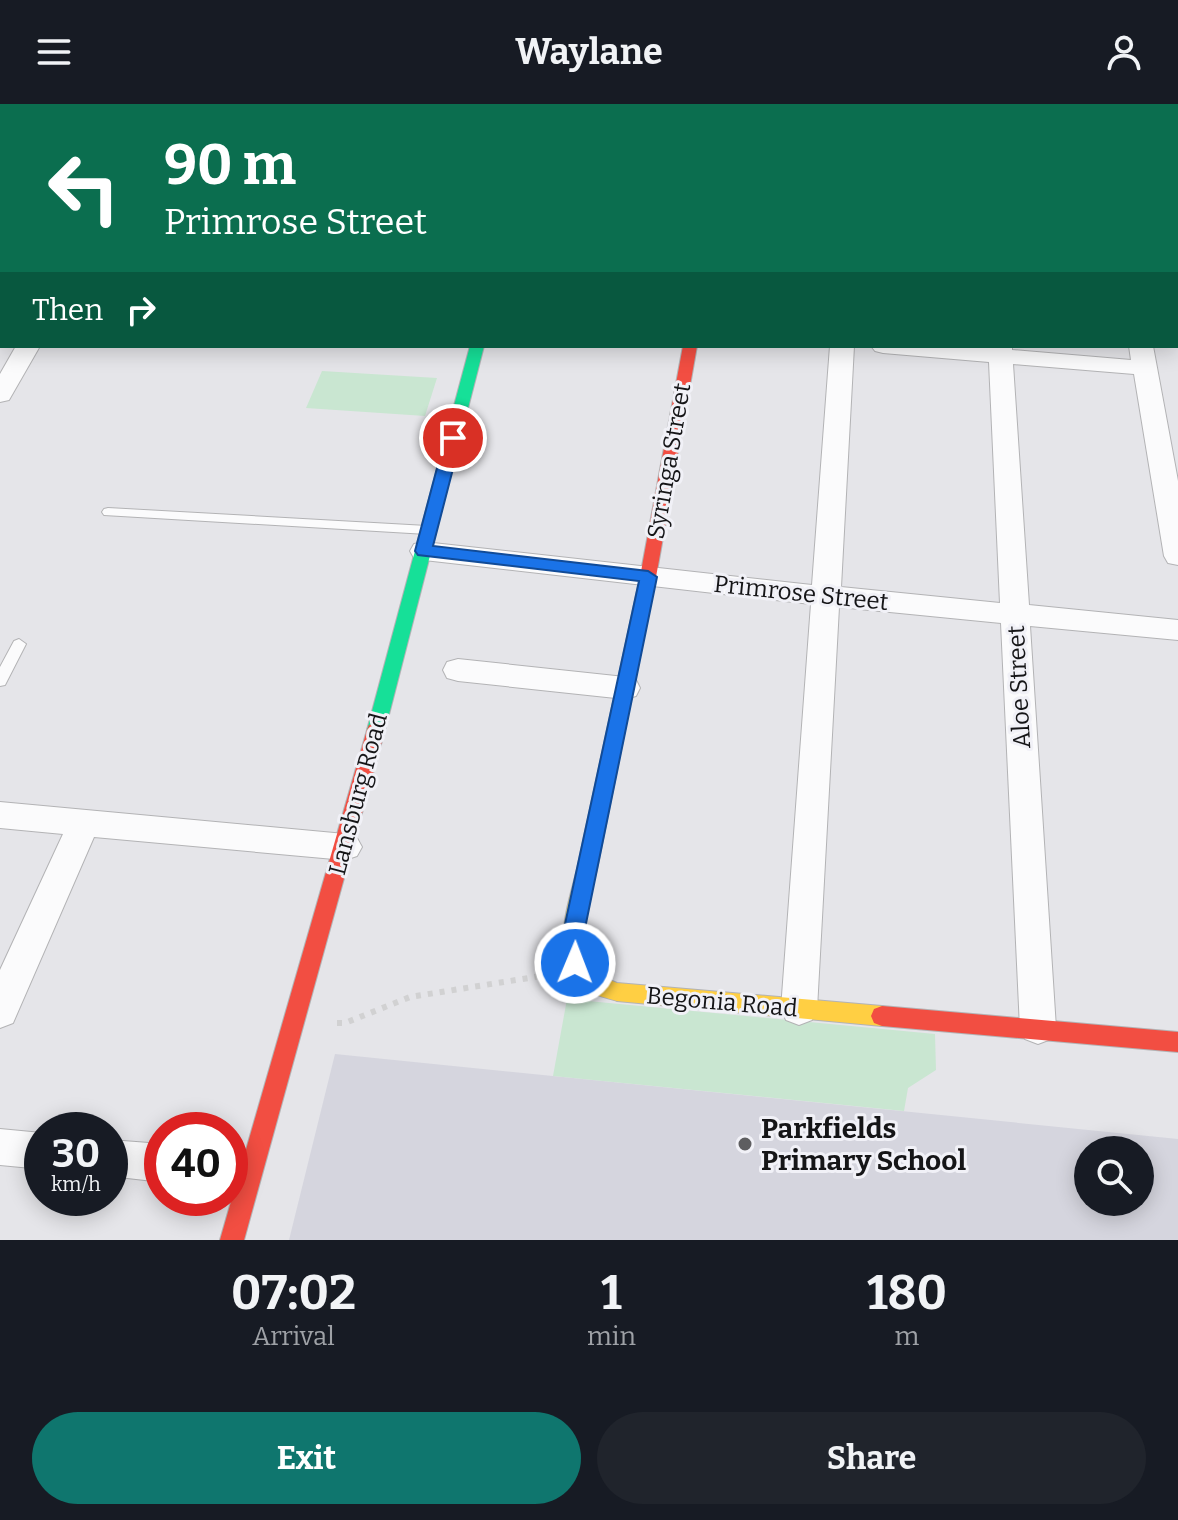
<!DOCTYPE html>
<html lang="en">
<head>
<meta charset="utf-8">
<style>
  :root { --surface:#171b24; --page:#20242c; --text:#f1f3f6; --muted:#9ea1a6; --accent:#0f766e }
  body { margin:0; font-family:Bitter,serif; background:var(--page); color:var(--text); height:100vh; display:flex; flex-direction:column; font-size:30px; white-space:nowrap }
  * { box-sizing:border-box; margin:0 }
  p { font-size:26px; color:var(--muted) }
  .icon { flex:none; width:44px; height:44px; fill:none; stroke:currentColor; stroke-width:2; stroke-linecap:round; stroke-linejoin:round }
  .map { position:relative; height:1136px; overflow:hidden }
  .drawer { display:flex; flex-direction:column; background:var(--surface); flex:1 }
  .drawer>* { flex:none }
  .guide { position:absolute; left:0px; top:0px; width:1178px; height:244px; box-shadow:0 4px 20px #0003; background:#0b6e4f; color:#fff; overflow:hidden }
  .controls { position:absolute; left:1074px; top:1032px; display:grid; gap:16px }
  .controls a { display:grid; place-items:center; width:80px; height:80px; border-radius:50%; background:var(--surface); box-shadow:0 4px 20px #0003; font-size:40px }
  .speed { position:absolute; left:24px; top:1008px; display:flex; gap:16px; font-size:40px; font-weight:700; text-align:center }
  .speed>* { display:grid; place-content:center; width:104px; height:104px; border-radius:50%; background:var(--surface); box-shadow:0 4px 20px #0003; line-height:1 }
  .speed small { font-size:20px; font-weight:400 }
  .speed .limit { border:12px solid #d22; background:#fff; color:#111 }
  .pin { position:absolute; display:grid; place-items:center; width:68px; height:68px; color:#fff; margin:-34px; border:4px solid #fff; border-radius:50%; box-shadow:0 2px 8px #0007 }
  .me { position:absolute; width:88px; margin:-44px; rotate:1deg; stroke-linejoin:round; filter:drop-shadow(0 0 6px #0008) }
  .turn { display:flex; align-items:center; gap:28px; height:168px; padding:0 32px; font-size:36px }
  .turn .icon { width:104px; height:104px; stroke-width:2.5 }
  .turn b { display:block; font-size:56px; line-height:68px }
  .then { display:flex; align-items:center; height:76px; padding:0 32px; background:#0003; gap:16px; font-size:30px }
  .eta { display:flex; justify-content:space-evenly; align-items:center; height:136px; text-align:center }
  .eta b { font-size:48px; font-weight:700; line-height:56px }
  .action { display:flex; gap:16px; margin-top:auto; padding:16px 32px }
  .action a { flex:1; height:92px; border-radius:48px; background:var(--accent); color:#fff; font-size:32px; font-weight:700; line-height:92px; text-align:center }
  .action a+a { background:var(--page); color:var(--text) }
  header { display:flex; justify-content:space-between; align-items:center; height:104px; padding:0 32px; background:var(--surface); font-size:36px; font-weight:700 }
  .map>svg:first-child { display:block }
  .built { fill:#d5d5de; fill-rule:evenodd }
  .green { fill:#c9e6d1 }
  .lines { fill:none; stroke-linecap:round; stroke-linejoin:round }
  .lane-casing { stroke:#b3b3b5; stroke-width:2 }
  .street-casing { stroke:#b3b3b5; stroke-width:2 }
  .fast-casing { stroke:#b3b3b5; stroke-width:2 }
  .slow-casing { stroke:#b3b3b5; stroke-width:2 }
  .jam-casing { stroke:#b3b3b5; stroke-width:2 }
  .path { stroke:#d1d1d2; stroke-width:6; stroke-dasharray:5 7; stroke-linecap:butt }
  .lane { fill:#fbfbfc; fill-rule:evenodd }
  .street { fill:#fbfbfc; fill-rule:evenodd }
  .fast { fill:#16e098; fill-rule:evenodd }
  .slow { fill:#ffcf43; fill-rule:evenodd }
  .jam { fill:#f24e42; fill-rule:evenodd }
  .route { fill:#1a73e8; stroke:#114b97; stroke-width:2 }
  .poi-dot { fill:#5e5e60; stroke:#f1f1f7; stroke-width:3 }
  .labels { text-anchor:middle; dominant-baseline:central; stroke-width:6; stroke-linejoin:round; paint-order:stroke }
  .street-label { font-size:24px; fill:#151517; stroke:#f1f1f7 }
  .near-poi-label { font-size:28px; font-weight:bold; fill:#151517; stroke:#f1f1f7; text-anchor:start }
</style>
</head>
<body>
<header><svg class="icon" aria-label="menu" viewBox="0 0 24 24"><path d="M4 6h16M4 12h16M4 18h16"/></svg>Waylane<svg class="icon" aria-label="person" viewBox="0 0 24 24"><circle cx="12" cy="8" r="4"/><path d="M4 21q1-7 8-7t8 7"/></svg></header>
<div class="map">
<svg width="1178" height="1136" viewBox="0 0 1178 1136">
  <rect width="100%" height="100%" fill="#e5e5e9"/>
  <path class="built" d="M335,950L1178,1035V1136H289ZM1088,1046H1140V1098H1088Z"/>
  <path class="green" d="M322,267L437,274L425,312L306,304Z
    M567,895L935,930L936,966L908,984L904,1007L553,972Z"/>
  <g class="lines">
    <g class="lane-casing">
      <path id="lane" d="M108,404L427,422L433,426L427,430L104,411L102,408L104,405Z
        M19,535L26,540L5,581L0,582V563L14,537Z"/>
    </g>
    <g class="street-casing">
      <path id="street" d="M227,0H247L226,2Z
        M534,0H554L533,2Z
        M620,0H640L619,2Z
        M741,0H761V2H741Z
        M855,0H875V2H855Z
        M977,0H997V2H977Z
        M1090,0H1110L1111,2H1091Z
        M0,47H2L0,62Z
        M1176,76H1178V88H1176Z
        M0,152H2V166H0Z
        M16,242H40L9,296L0,298V270Z
        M830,242H854L841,483L1000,499L989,258L883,249L875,247L871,242H1012V246L1131,256L1129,242H1153L1178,377V461L1168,459L1164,452L1134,270L1013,260L1029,501L1178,516V536L1030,522L1056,924L1051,935L1038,940L1025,935L1020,924L1001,519L839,503L817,905L812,916L799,921L786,916L781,905L811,500L424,456L414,454L410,447L414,440L424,438L812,481Z
        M458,555L625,573L636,576L640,584L636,592L625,595L458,577L447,574L443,566L447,558Z
        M0,698L345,730L357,734L362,743L357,752L345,756L94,733L13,919L0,924V866L63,730L0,724Z
        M0,1025L42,1029V1065L0,1061Z
        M110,1036L162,1040V1078L110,1072Z"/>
    </g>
    <g class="fast-casing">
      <path id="fast" d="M470,242H484L385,626L383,631H369L367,626Z"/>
    </g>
    <g class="slow-casing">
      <path id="slow" d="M587,757L594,759L597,765C587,807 564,860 617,879L882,902L890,905L893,912L890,919L882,922L617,897C608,894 596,892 588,887C546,861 568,802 577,765L580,759Z"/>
    </g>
    <g class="jam-casing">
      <path id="jam" d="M683,242H697L656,473L597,765L594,771L587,773L580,771L577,765L640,473Z
        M376,619L383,621L385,626L244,1136H220L367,626L369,621Z
        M882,902L1178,928V948L882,922L874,919L871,912L874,905Z"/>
    </g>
    <path class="path" d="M337,919H345L410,893L541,872"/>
    <use href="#lane" class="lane"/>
    <use href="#street" class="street"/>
    <use href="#fast" class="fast"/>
    <use href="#slow" class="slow"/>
    <use href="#jam" class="jam"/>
  </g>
  <path class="route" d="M453,329L461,334L433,442L648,467L657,473L583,834L586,859L582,865L575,868L567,865L562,834L639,477L418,451L415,447L445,334Z"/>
  <circle class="poi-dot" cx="745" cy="1040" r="8"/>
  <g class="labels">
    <g class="street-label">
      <text transform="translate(669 357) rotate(-80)">Syringa Street</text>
      <text transform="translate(801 489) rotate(6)">Primrose Street</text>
      <text transform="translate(1019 583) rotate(-93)">Aloe Street</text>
      <text transform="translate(358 690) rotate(-75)">Lansburg Road</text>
      <text transform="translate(722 898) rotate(5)">Begonia Road</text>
    </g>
    <g class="near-poi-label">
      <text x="761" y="1024">Parkfields<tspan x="761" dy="32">Primary School</tspan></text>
    </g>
  </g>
</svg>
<div class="controls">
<a><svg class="icon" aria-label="search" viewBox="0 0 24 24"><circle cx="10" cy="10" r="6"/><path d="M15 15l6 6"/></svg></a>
</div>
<div class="speed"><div>30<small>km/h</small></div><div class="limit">40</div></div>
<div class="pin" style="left:453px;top:334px;background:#d93025"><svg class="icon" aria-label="arrive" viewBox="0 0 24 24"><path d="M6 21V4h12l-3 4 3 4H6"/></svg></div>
<svg class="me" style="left:575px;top:859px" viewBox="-20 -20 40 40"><circle r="17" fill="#1a73e8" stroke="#fff" stroke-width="3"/><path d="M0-11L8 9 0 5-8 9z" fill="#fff"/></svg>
<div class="guide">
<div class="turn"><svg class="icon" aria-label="left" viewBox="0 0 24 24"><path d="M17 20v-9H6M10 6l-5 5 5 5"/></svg><div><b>90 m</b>Primrose Street</div></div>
<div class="then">Then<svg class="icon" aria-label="right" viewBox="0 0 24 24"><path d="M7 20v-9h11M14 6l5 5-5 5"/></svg></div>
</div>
</div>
<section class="drawer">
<div class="eta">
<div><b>07:02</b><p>Arrival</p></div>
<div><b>1</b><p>min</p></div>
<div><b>180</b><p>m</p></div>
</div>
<div class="action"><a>Exit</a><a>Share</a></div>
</section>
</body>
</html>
